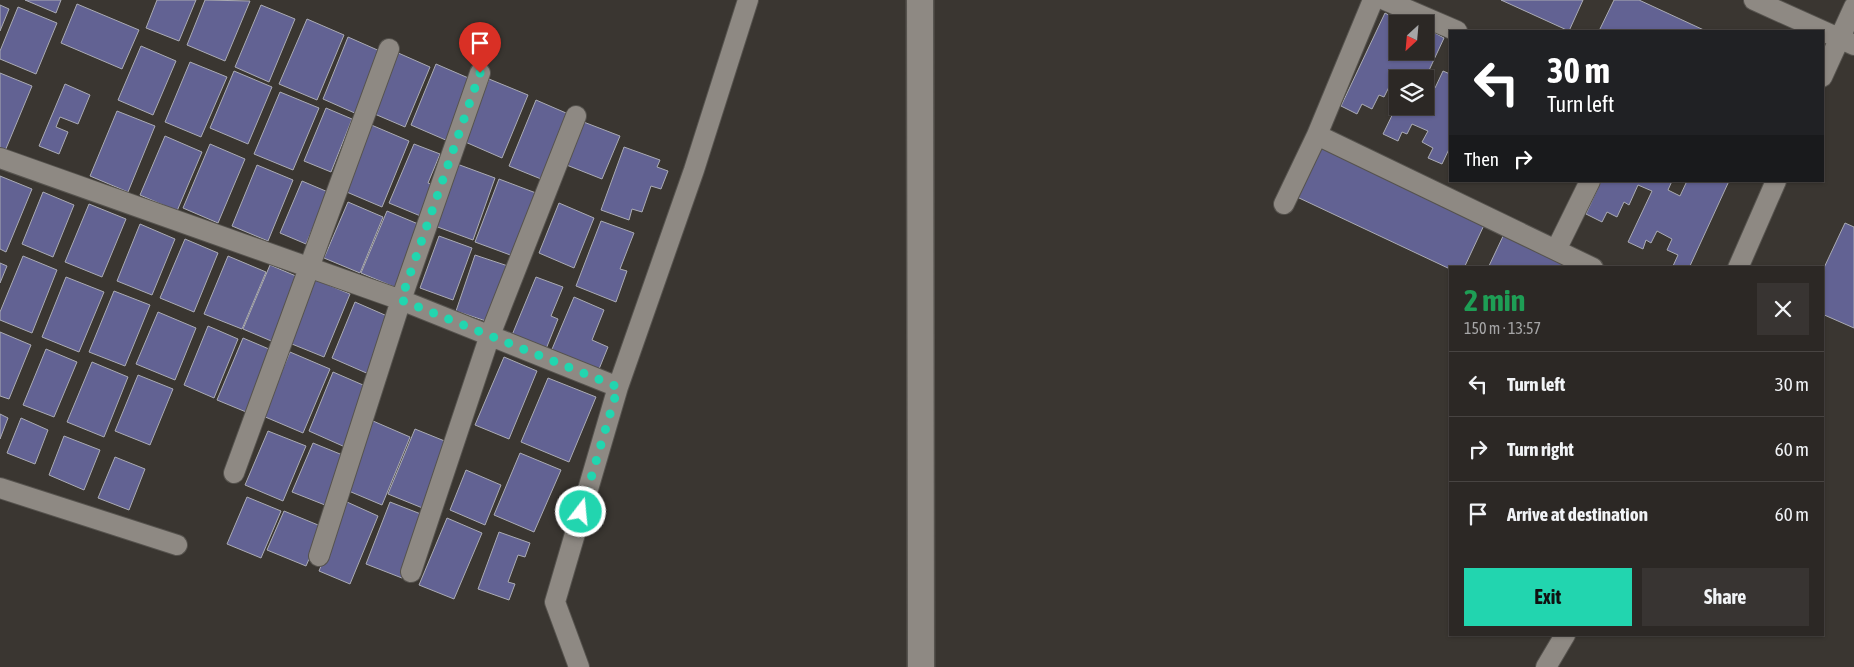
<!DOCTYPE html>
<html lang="en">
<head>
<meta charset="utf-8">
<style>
  :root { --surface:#2c2825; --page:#383432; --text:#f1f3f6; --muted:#a6a6a7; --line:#484442; --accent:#22d5af }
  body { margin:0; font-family:"Asap Condensed",sans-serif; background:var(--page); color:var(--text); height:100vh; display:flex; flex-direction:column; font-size:19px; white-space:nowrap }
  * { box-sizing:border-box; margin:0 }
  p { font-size:16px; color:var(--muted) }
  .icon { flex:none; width:28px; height:28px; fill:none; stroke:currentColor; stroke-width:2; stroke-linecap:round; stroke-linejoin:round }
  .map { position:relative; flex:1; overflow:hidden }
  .sheet { position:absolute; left:1449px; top:266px; width:375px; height:370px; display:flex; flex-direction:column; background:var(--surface); border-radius:0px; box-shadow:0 1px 4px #0004,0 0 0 1px var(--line) }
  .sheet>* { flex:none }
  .top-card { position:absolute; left:1449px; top:30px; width:375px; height:152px; border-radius:0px; box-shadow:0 1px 4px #0004,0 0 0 1px var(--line); background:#202124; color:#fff; overflow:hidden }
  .needle { width:32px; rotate:206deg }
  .controls { position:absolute; left:1389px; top:15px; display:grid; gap:10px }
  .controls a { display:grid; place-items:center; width:45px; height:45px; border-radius:0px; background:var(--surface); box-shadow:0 1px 4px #0004,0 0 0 1px var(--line); font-size:25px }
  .pin { position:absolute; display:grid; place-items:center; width:42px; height:42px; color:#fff; margin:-51px -21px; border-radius:50% 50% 50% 0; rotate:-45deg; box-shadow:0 0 5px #0007 }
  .pin .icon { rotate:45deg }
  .me { position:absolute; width:55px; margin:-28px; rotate:16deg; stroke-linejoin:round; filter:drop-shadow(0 0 4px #0008) }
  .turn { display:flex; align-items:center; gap:18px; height:105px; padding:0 15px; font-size:22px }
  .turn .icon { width:65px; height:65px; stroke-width:2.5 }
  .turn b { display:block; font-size:35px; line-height:42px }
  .then { display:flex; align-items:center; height:48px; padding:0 15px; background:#0003; gap:10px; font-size:19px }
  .round { display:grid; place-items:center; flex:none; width:52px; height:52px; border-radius:0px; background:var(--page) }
  .overview { display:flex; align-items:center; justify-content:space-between; height:85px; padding:0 15px }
  h1 { font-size:30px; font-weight:700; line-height:38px; color:#1e9e55 }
  .button { display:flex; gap:10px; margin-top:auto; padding:10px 15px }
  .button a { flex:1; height:58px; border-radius:0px; background:var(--accent); color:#111; font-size:20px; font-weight:700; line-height:58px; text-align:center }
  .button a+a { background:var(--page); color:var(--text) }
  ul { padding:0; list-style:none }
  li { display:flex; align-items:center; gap:15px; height:65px; padding:0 15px; border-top:1px solid var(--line) }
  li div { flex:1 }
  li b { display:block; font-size:19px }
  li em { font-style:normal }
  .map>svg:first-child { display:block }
  .building { fill:#626293; stroke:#abacb4 }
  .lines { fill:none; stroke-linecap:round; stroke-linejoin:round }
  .minor-casing { stroke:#56534e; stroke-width:22 }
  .tertiary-casing { stroke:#56534e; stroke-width:29 }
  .minor { stroke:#8e8983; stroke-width:20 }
  .tertiary { stroke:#8e8983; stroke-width:26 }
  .route { stroke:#22d5af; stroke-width:9; stroke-dasharray:0 16.2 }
</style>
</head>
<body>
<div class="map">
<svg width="1854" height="667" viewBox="0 0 1854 667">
  <rect width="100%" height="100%" fill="#3a3631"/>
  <path class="building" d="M25,0H61L56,13Z
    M157,0H196L179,41L146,28Z
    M205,0L250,1L225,61L187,45Z
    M1501,0H1583L1569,31Z
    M1614,0H1639L1706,31H1599Z
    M77,4L139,30L122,69L61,43Z
    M0,5L9,9L0,31Z
    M261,5L295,19L269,82L235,67Z
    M18,7L57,23L36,74L0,59V51Z
    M1385,13L1394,18L1390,26L1398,29V51H1425V38L1430,39L1433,32L1444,38L1425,79L1394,77L1384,97L1379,95L1372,109L1362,104L1357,114L1341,106Z
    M307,19L344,35L317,100L279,84Z
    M348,37L382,52L357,114L323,99Z
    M141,46L176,61L153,115L118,100Z
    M396,52L430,67L405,127L370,112Z
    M190,62L227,77L201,137L165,122Z
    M436,64L473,80L448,141L411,125Z
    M234,71L272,87L248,144L210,128Z
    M1443,71L1450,74V147L1442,164L1428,158L1433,148L1422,142L1428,131L1412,124L1407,134L1402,132L1398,141L1383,134L1398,103V106H1425V83L1435,88Z
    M0,73L32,86L5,151L0,149Z
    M489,79L528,95L502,158L463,141Z
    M65,84L90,95L78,124L60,117L56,127L68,132L59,154L39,146Z
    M280,92L319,108L293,170L254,154Z
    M536,100L573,116L546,181L509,166Z
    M326,108L352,119L331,172L304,161Z
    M117,111L155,126L128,192L90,176Z
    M581,121L620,136L602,179L564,164Z
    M369,124L409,141L382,207L342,190Z
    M165,136L202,152L177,211L140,195Z
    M210,144L245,159L218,223L183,208Z
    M414,144L440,154L428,183L436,186L423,217L389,203Z
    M624,147L660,160L657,167L668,171L661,189L651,186L642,212L632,209L629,220L601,210Z
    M1321,147L1485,223L1464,268L1450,269L1297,197Z
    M457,164L495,178L473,240L435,226Z
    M257,165L293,180L268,241L232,226Z
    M0,176L32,189L6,252L0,249Z
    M499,179L536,193L513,256L475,242Z
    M302,181L328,192L306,244L280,233Z
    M1601,181H1672L1668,190L1680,196L1687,181H1729L1689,268L1673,266L1678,255L1667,250L1672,239L1657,231L1651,243L1646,240L1643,249L1628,242L1652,191L1638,185L1629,205L1624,202L1617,217L1607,212L1602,222L1586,214Z
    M43,192L74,205L53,257L22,244Z
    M348,202L383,217L360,273L324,258Z
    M559,203L594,218L574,268L539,253Z
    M89,204L126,219L102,277L65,262Z
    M387,211L423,226L397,288L361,273Z
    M601,221L634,233L620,269L627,271L616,302L576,286Z
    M1845,223L1854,227V328L1822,314V272Z
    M140,224L175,239L152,295L117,281Z
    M1505,232L1581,268H1488Z
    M439,236L472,248L453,300L420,288Z
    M185,239L218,253L194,312L160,298Z
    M475,255L511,267L492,323L456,311Z
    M23,256L57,270L32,333L0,320V312Z
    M228,256L266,272L242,329L204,314Z
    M0,263L7,266L0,283Z
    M270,265L303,279L276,343L243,329Z
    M66,277L104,292L79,352L42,337Z
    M536,277L563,287L551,316L558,319L544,354L510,340Z
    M314,279L350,294L324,357L287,342Z
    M114,291L150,305L125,366L89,352Z
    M574,297L604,310L592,340L608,347L597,374L550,354Z
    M355,302L394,319L371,375L332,358Z
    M158,312L196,328L175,380L136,364Z
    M208,326L238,339L214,398L184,385Z
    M0,332L31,345L9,399L0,396Z
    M243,338L276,352L251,414L217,400Z
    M46,349L77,362L54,417L23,405Z
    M290,352L330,369L303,433L263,416Z
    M504,357L537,371L509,439L475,425Z
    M92,362L128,377L104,437L67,422Z
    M333,372L370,388L345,447L309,431Z
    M138,375L173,389L150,445L115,431Z
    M548,378L596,397L569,462L521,442Z
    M0,414L8,418L0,439Z
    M21,418L48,430L35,464L7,453Z
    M373,421L410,437L382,505L344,489Z
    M415,429L452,444L425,509L388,494Z
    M268,431L306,446L283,501L245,485Z
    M64,436L100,450L84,490L49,475Z
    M313,443L345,456L325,505L292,492Z
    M520,453L561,470L534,532L494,515Z
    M115,457L145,469L129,510L98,498Z
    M466,470L501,485L485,525L450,510Z
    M247,497L281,511L261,558L227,544Z
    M347,502L378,516L350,584L319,571Z
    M390,502L426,516L402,578L366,564Z
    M284,511L323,527L306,566L267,550Z
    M447,518L482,533L454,599L419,585Z
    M499,532L530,543L525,557L518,555L508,582L515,584L509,600L478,589Z"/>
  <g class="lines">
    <g class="minor-casing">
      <path id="minor" d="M1373,0L1317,135L1593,268
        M1385,0L1457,31
        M1754,0L1854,45
        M1822,77L1854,7
        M0,158L401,300L618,387
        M1284,204L1317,135
        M1556,250L1590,181
        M1738,268L1776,181
        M234,473L389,49
        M0,488L177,545
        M319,556L401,300L480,73
        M411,572L490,335L576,116
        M579,667L555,602L618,387L694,170L748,0
        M1546,667L1565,635"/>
    </g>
    <g class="tertiary-casing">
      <path id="tertiary" d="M920,0L921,667"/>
    </g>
    <use href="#minor" class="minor"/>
    <use href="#tertiary" class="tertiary"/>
  </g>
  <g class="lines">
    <path class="route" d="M480,73L401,300L618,387L581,512"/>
  </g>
</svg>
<div class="controls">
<a><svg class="needle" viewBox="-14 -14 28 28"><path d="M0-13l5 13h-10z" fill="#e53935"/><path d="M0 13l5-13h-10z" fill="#a6a6a7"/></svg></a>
<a><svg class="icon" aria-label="layers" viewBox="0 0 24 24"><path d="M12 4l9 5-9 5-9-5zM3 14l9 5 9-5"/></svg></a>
</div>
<div class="pin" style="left:480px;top:73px;background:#d93025"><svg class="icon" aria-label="arrive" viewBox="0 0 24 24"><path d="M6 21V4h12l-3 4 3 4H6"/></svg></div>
<svg class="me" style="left:581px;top:512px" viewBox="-20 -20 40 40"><circle r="17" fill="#22d5af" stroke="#fff" stroke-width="3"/><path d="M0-11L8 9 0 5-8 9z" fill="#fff"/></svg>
<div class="top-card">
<div class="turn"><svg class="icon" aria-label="left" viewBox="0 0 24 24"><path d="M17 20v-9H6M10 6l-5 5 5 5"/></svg><div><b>30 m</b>Turn left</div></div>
<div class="then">Then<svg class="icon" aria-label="right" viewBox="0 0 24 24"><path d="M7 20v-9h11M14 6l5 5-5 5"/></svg></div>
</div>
<section class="sheet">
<div class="overview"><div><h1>2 min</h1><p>150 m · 13:57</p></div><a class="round"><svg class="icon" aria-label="close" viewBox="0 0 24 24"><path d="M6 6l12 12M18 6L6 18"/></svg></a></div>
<ul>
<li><svg class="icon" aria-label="left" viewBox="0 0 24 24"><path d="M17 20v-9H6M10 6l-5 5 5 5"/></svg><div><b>Turn left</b></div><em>30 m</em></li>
<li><svg class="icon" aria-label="right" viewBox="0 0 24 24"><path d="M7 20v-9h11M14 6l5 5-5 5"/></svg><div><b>Turn right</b></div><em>60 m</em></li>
<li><svg class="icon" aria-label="arrive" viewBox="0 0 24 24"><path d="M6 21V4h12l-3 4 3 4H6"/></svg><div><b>Arrive at destination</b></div><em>60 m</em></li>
</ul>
<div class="button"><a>Exit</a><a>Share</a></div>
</section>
</div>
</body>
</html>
